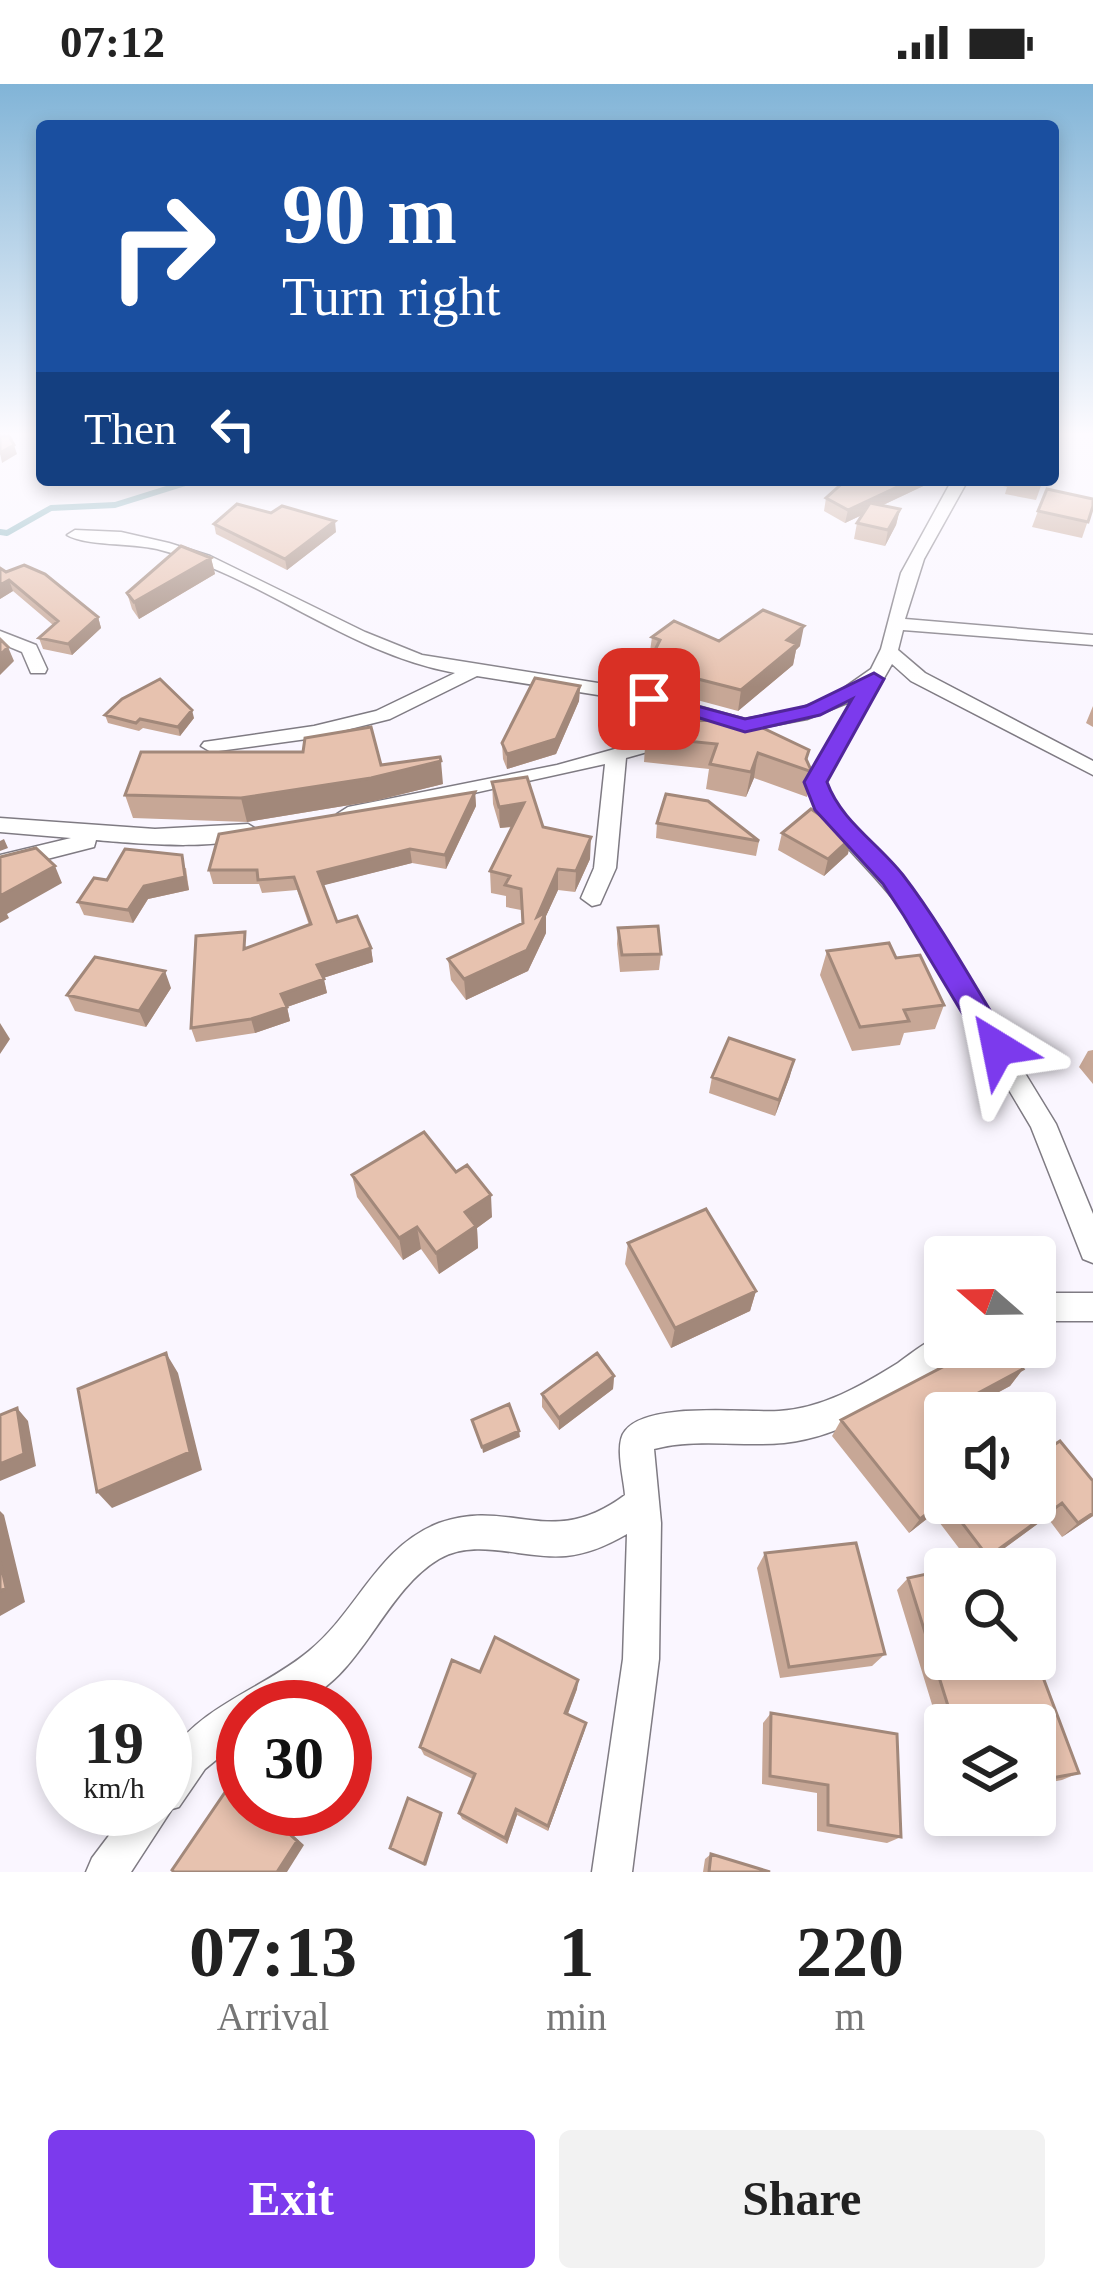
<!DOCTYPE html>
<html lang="en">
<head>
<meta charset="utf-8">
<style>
  :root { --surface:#fff; --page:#f2f2f2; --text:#222; --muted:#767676; --accent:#7c3aed }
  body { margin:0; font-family:"Times New Roman",serif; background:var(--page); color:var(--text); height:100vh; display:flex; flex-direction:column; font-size:45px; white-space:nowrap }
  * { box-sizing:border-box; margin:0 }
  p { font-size:39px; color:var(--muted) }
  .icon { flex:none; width:66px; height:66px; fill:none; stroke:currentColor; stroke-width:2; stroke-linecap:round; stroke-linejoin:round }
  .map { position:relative; height:1788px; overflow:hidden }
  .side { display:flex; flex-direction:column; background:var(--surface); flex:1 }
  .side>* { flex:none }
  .hud { position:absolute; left:36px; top:36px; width:1023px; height:366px; border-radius:12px; box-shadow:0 6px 18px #0003; background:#1a4fa0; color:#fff; overflow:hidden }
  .needle { width:78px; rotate:290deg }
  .tools { position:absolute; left:924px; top:1152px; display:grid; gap:24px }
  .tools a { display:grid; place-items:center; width:132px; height:132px; border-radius:12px; background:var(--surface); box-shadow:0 6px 18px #0003; font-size:60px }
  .speed { position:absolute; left:36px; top:1596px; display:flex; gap:24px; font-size:60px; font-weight:700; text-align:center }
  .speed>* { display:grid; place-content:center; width:156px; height:156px; border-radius:50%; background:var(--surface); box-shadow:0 6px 18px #0003; line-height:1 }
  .speed small { font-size:30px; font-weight:400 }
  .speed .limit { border:18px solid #d22; background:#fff; color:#111 }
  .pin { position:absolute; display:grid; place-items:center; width:102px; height:102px; color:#fff; margin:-51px; border-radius:24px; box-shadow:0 6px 18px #0006 }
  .me { position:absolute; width:132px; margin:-66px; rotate:325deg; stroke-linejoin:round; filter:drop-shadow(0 0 9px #0008) }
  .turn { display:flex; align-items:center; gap:42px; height:252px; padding:0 48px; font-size:54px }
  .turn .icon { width:156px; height:156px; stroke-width:2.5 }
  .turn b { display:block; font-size:84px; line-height:102px }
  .then { display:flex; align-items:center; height:114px; padding:0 48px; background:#0003; gap:24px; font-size:45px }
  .eta { display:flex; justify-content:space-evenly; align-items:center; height:204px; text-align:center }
  .eta b { font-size:72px; font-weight:700; line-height:84px }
  .primary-button { display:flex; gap:24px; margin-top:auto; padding:24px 48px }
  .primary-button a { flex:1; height:138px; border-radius:12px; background:var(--accent); color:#fff; font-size:48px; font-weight:700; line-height:138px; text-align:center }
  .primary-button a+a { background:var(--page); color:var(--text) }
  .status { display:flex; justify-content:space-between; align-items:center; height:84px; padding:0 60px; background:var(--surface); direction:ltr }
  .status svg { height:33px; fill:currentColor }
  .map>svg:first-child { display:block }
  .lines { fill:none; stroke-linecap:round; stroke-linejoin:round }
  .stream { stroke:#86b3bd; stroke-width:6 }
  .street-casing { stroke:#7f7b83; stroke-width:3 }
  .street { fill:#fff; fill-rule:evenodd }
  .wall { fill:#c7a796 }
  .shaded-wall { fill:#a2887a }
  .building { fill:#e7c2af; stroke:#a2887a; stroke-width:3 }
  .route { fill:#7c3aed; stroke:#51269a; stroke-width:3 }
</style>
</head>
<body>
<div class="status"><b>07:12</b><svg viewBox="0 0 49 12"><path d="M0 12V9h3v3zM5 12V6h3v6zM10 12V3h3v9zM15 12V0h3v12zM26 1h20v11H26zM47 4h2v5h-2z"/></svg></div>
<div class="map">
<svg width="1093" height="1788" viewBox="0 0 1093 1788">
  <rect width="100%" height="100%" fill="#faf6ff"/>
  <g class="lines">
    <path class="stream" d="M0,448L7,449L51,424L115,421L195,396"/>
    <g class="street-casing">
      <path id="street" d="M952,396H968L924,475L905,535L1093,551V561L903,546L898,566L925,589L1093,677V691L911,597L892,580L825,698C840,739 894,780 921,819L1056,1040L1093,1130V1179L1083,1175L1031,1043L905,831C875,785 822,749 805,698L852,617L807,635L722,651L712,645L720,640L636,617L477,592L390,635L314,654L211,668L201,662L204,658L314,642L376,627L455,589C346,569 262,492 157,465C132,459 85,462 67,451L75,446L121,448L169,459L210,472L365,548L422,571L636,605L745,635L795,626L831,613L871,585L881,565L901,489Z
        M0,547L36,561L47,585L45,589H31L22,568L0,559Z
        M676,648L686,654L683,658L626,674L616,784L600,820L592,822L581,814L594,784L605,680L348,737L337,730L348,723L557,681Z
        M0,734L155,745L248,740L259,747C234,769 131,759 96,756L94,763L0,787V771L71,754L0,748Z
        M1035,1209H1093V1237H1035Z
        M945,1249V1263H962L958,1273C906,1310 849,1352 784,1359C741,1363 697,1354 654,1365L661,1439L659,1575L632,1788H592L623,1575L627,1450C608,1461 588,1470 566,1472C525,1476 477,1453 439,1475C379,1511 361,1601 289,1622C276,1626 257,1623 243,1623V1654L205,1685L179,1723L172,1725L131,1788H86L92,1774L129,1725H165C165,1709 161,1685 169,1671C202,1621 265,1604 309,1567C358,1527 377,1463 439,1439C511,1413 550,1467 625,1411C624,1395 614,1360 625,1347C647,1317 744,1329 779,1327C823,1324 861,1302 898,1279C913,1268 928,1256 945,1249Z"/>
    </g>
    <use href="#street" class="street"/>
  </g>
  <path class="wall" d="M846,396H936L883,421L900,425L896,441L885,462L854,455L857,439L862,431L845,439L824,427L826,414Z
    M996,396H1043L1036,416L1005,410L1007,403L995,400Z
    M1093,422L1082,454L1032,443L1038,427Z
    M214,440L336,448L287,486L216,450Z
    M211,474L215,490L139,535L132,525L127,509Z
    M6,488L98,533L101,544L72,571L43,565L39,554L53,541L13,507L0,515Z
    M652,553L719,557L800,562L796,566L793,581L738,627L645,602Z
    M580,602L579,617L556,670L507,685L503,675L502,659Z
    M1093,622V643L1086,639Z
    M105,631L194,634L180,652L143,644L139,647L108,639Z
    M646,648L809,666L807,677L812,688L807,713L754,694L746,713L706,705L709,685L644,678Z
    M303,668L381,681L443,700L374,717L247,738L133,734L125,711Z
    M492,698L543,743L590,775L575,808L558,806L546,832V849L528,887L466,916L451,896L448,875L522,840L521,826L506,823V812L491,809L490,787L513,743L500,744L493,720Z
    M475,708L476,722L446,785L412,779L323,801L337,838L371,864L373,878L323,894L327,909L287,923L290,937L255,949L196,958L191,944L249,864L309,841L297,806L262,809L259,800H213L209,786Z
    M657,739L759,757L756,772L656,754Z
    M782,749L848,770L824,792L778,766Z
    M186,784L189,806L148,815L133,839L84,831L78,818L107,796Z
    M618,844L661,870L659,886L620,888L617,860Z
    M827,867L896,874L944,921L935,945L904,949L900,961L852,967L820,891Z
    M171,904L146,943L75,927L67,911Z
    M1093,966V1000L1079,983L1088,967Z
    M790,992L775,1032L709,1009L712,993Z
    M352,1091L492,1133L477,1144L478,1164L439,1190L421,1165L403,1176L357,1113Z
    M628,1159L756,1207L750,1227L671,1264L625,1180Z
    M1023,1285L1010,1302L964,1327L945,1329V1419H1035L1093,1397V1432L1062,1453L1047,1433L987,1477L971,1480L933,1430L909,1449L832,1352L841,1336Z
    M614,1292L613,1305L559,1346L542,1323V1310Z
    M765,1469L885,1570L872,1582L780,1594L757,1484Z
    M908,1494L1079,1689L1062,1696L1035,1701V1641H945V1663L897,1506Z
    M480,1588L578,1596L577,1605L568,1630L586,1639L584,1648L548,1747L517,1731L507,1760L462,1735L459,1729L473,1695L424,1671L420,1663Z
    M771,1629L901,1753L887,1759L817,1747V1709L762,1700L763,1639Z
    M711,1770L770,1788H703L705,1775Z"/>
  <path class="shaded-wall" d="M14,361L17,370L2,379L0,369Z
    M912,396H936L845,439L848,426Z
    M900,425L896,441L885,462L888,446Z
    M335,437L336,448L287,486L285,475Z
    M211,474L215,490L139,535L134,518Z
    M9,496L13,507L0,515V501Z
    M98,533L101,544L72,571L68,560Z
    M804,542L800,562L796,566L793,581L738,627L741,606L787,556Z
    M8,563L14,577L0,591V571Z
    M580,602L579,617L556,670L507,685V670Z
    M192,626L194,634L180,652L178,643Z
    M758,669L754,694L746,713L751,688Z
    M441,677L443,700L374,717L247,738L241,714Z
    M475,708L476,722L446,785L445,771Z
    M524,719L525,741L500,744L499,723Z
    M591,753L590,775L575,808L576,787Z
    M852,753L848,770L824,792L828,775Z
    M4,755L8,764L0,767V757Z
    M410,765L412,779L321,802L318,788Z
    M182,771L189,806L148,815L133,839L128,826L144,802Z
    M55,782L62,799L7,830L9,834L0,839V812Z
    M558,785V806L546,832V849L528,887L466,916L464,895L537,833Z
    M371,864L373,878L320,895L317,881Z
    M165,887L171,904L146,943L139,927Z
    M324,895L327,909L287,923L290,937L255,949L251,935L281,910Z
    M0,939L10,955L0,970Z
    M794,976L790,992L775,1032L779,1016Z
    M491,1111L492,1133L477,1144L478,1164L439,1190L436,1169L465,1128Z
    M417,1143L421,1165L403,1176L399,1154Z
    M756,1207L750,1227L671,1264L675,1244Z
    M166,1269L178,1289L202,1386L112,1424L97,1408Z
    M1023,1285L1010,1302L960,1329L958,1320Z
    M614,1292L613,1305L559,1346V1334Z
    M17,1324L28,1337L36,1382L0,1397V1380Z
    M519,1347L520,1353L483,1369L482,1363Z
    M945,1416L933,1430L909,1449L920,1435Z
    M1062,1419L1047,1433L976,1485L988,1473Z
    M0,1427L4,1431L25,1518L0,1532Z
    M1093,1429V1432L1062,1453L1078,1439Z
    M578,1596L577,1605L565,1637V1629Z
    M586,1639L584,1648L548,1747V1742Z
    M262,1725H264L304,1761L287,1788H277Z
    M516,1725L517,1731L507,1760L505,1754Z
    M441,1729L442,1731L426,1782L424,1780Z"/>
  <path class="building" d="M0,352H9L14,361L0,369Z
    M846,396H912L848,426L826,414Z
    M1047,405L1093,415V422L1088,438L1038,427Z
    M870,419L900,425L888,446L857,439Z
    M237,420L271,429L282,422L335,437L285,475L214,440Z
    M181,462L211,474L134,518L127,509Z
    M24,481L45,490L98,533L68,560L39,554L58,537L9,496L0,501V484L6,488Z
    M763,526L804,542L787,556L797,560L741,606L647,582L660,556L652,553L674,537L719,557Z
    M0,555L8,563L0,571Z
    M535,594L580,602L556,655L507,670L502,659Z
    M160,595L192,626L178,643L140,635L136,639L105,631L122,615Z
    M744,635L809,666L806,675L812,688L758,669L751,688L710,680L717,660L646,653V648L690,637Z
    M371,643L381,681L440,673L441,677L371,694L241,714L125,711L141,668H303L305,654Z
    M527,693L543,743L591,753L576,787L558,785L537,833L546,828L527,866L464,895L448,875L523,839L521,805L505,801L510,792L490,787L524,719L499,723L492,698Z
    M475,708L445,771L410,765L318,788L337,838L357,832L371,864L317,881L324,895L281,910L287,923L251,935L191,944L196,852L245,848L244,865L311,840L294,793L258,796L257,786H209L219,750Z
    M666,710L708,717L759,757L657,739Z
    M811,725L852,753L828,775L782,749Z
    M36,764L55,782L0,812V773Z
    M125,765L182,771L185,793L144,802L128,826L78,818L94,794L107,796Z
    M658,842L661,870L622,871L618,844Z
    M889,859L896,874L920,871L944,921L904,926L909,937L860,943L827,867Z
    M95,873L165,887L139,927L67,911Z
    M729,954L794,976L779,1016L712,993Z
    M424,1048L456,1088L467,1081L491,1111L465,1128L476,1142L436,1169L417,1143L399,1154L352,1091Z
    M706,1125L756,1207L675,1244L628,1159Z
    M981,1263H1005L1023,1285L958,1320L966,1329H945V1416L920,1435L841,1336Z
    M166,1269L190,1368L97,1408L78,1305Z
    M597,1269L614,1292L559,1334L542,1310Z
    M509,1320L519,1347L482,1363L472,1336Z
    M17,1324L24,1370L0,1380V1331Z
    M1060,1357L1093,1397V1429L1078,1439L1062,1419L988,1473L947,1419H1035V1373Z
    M856,1459L885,1570L789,1583L765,1469Z
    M998,1475L1002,1485H949Z
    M0,1476L6,1504L0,1507Z
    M945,1486V1575H1035V1572L1079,1689L1035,1697V1641H954L908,1494Z
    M495,1553L578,1596L565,1629L586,1639L548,1742L516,1725L505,1754L459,1729L475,1690L420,1663L452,1576L480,1588Z
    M771,1629L897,1650L901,1753L828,1741V1701L770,1692Z
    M232,1698L243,1708V1725H262L297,1757L277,1788H174L172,1786Z
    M408,1714L441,1729L424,1780L390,1764Z
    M711,1770L770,1788H709Z"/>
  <linearGradient id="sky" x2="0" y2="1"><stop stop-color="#81b4d7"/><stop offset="0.58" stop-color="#fdfbff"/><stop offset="1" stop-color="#fdfbff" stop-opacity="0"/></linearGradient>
  <rect width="1093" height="603" fill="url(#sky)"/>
  <path class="route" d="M874,589L884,595L827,698C841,737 878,759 903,791C942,842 974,901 1008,956L1012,964L1008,972H988L904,832L883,800L815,726L804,698L852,615L820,631L745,648L638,615L649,609L745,635L806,622Z"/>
</svg>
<div class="tools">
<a><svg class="needle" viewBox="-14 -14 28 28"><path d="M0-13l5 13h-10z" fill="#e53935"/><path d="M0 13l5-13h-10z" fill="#767676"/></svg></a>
<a><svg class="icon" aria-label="sound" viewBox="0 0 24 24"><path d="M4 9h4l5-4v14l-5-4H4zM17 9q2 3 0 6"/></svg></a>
<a><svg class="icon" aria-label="search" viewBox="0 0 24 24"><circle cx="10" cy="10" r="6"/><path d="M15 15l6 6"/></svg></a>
<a><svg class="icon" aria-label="layers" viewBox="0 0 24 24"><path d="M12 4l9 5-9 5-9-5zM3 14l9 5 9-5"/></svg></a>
</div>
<div class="speed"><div>19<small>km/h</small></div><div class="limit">30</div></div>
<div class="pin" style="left:649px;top:615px;background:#d93025"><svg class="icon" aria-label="arrive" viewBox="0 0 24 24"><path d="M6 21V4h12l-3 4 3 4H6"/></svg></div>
<svg class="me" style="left:998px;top:964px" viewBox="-20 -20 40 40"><path d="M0-17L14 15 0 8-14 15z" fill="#7c3aed" stroke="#fff" stroke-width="4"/></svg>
<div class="hud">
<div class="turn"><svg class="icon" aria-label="right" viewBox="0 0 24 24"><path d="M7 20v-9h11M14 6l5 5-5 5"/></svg><div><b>90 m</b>Turn right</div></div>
<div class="then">Then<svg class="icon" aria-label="left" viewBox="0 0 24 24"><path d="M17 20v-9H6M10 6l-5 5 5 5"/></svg></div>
</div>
</div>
<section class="side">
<div class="eta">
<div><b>07:13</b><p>Arrival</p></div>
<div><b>1</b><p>min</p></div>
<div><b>220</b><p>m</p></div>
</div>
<div class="primary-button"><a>Exit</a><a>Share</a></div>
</section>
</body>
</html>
